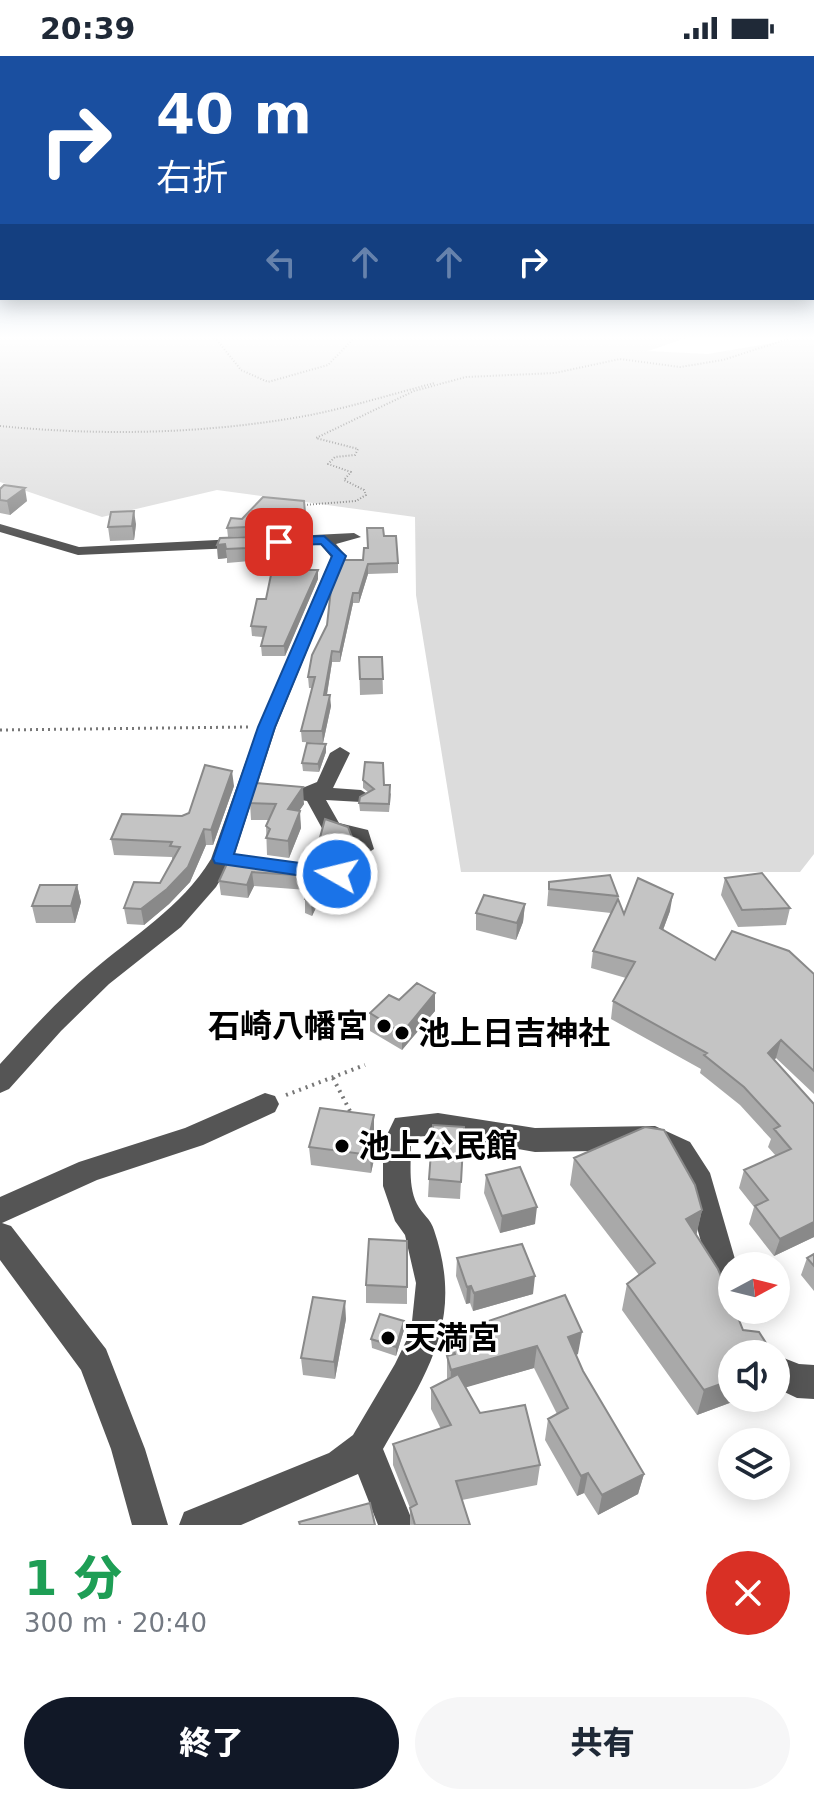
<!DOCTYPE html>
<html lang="ja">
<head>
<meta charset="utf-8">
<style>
  :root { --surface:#fff; --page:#f6f6f7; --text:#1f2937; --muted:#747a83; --accent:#111827 }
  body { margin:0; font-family:"DejaVu Sans","Noto Sans JP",sans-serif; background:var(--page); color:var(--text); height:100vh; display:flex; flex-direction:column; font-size:30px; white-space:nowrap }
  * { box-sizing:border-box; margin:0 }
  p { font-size:26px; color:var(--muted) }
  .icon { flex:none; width:44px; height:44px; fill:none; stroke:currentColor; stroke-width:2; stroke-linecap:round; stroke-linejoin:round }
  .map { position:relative; height:1469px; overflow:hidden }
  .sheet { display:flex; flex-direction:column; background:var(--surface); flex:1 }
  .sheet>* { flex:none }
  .hud { position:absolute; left:0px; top:0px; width:814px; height:244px; box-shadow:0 4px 20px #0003; background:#1a4fa0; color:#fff; overflow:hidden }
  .needle { width:52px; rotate:83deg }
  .controls { position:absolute; left:718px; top:1196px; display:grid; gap:16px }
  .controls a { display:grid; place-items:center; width:72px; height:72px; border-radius:50%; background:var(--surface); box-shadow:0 4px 20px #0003; font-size:40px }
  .pin { position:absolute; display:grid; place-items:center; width:68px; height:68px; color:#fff; margin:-34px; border-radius:16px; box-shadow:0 4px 12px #0006 }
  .me { position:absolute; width:88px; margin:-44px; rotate:278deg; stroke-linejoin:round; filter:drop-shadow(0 0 6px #0008) }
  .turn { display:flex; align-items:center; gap:28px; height:168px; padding:0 24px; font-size:36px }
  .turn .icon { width:104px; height:104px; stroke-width:2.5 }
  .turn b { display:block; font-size:56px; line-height:68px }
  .lanes { display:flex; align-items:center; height:76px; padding:0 24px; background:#0003; justify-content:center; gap:40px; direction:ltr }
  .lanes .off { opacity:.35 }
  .round { display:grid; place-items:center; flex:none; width:84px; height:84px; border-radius:42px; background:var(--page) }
  .overview { display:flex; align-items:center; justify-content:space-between; height:136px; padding:0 24px }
  h1 { font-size:48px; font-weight:800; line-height:60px; color:#1e9e55 }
  .primary-button { display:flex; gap:16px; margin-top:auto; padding:16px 24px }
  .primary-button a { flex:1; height:92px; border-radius:48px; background:var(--accent); color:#fff; font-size:32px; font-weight:800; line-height:92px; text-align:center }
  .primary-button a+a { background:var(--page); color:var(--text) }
  .status { display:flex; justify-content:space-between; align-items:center; height:56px; padding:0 40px; background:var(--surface); direction:ltr }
  .status svg { height:22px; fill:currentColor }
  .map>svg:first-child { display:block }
  .green { fill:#dcdcdc }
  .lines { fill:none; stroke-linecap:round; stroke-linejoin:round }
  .path-far2 { stroke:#777; stroke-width:2; stroke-dasharray:1 2; stroke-linecap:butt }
  .path-far1 { stroke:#777; stroke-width:3; stroke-dasharray:2 4; stroke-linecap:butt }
  .path { stroke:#777; stroke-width:4; stroke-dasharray:2 5; stroke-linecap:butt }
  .minor { fill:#555; fill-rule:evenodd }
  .wall { fill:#a9a9a9 }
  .shaded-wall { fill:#898989 }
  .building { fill:#c4c4c4; stroke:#898989; stroke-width:2 }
  .route { fill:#1a73e8; stroke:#114b97; stroke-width:2 }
  .poi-dot { fill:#000; stroke:#fff; stroke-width:3 }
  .labels { text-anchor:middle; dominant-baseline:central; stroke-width:6; stroke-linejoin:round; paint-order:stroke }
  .near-poi-label { font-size:32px; font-weight:bold; fill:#000; stroke:#fff; text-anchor:start }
</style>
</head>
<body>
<div class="status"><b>20:39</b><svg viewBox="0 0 49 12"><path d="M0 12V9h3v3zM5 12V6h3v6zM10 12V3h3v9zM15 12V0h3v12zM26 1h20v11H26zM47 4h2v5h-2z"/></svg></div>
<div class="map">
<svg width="814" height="1469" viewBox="0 0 814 1469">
  <rect width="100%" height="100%" fill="#fff"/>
  <path class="green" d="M0,279H695L648,295L708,298L814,280V798L800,816H461L416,539L415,461L217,434L102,461L0,426Z"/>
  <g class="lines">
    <path class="path-far2" d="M213,279L241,314L268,326L328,309L356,280L363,279
      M0,370C101,380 205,378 305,360C348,352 392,338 435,327
      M304,449L356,445L366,439L364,434L344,424L351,416L328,408L335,401L355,399L358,393L316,382L414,335L466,321L555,317L620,303L680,311L723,304L800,279"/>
    <path class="path-far1" d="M0,674L248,671"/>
    <path class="path" d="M333,1022L351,1057
      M286,1039L365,1009"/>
    <path class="minor" d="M0,468L79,491L354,477L361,481L336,488L346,500L276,671L233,803L216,831L181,871L109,928L61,975L9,1033L0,1037V1008C29,976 58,944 91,916C134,879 181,852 211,803L258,671L331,501L320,488L78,499L0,476Z
      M340,691L350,697L333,732L361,734L371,740L361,746L326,744L339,767L368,774L374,793L363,800L355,798L351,785L324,776L307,745L271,739L268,735L278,729L300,733L317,726L330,697Z
      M302,807L337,811L348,818L337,825L294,819L291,814L294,809Z
      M265,1037L275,1040L279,1048L275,1056L203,1089L97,1124L2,1167L11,1170L106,1293L145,1393L168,1469H132L111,1393L81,1314L0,1204V1141L79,1106L185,1072Z
      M438,1057L535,1072L655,1070L690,1086L710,1117L737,1210H732V1254H745L743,1258L732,1262L721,1258L683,1121L670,1102L652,1094L535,1096L438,1079L414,1081L411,1087C411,1107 408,1130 417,1148C422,1158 431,1163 434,1174C465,1265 427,1317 383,1393L414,1469H378L358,1418L241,1469H179L184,1456L329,1397L353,1379L395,1308L411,1275L416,1227L405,1179L395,1165L383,1130V1087L395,1062Z
      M776,1299L799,1308L814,1309V1343L797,1342L776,1332Z"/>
  </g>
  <path class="wall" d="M0,433L27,445L10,459L0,457Z
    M304,445L307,477L228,481L227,472L242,463Z
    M136,468L134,484L110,485L108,471Z
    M384,480L398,507V517L368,518L359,547H353L340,606H332L327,639L331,650L323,687L302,686L301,675L312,632H309L308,621L363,504L368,492Z
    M248,481L250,505L227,507V502L218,503L217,489Z
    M318,523L285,600H262L261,590L263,581L252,580L251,570L266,543Z
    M359,601H382L383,638L360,639Z
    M326,688V696L319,716L303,715L302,707Z
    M363,724L384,729L391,738L389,756L360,755L359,747L368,736L363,732Z
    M234,730L213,789H206L190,826L169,848L144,869L127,868L124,852L160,827L172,804V801L114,799L111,783L189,757Z
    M250,747L304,748L299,755L301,772L289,802L267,799L266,770L269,764H251Z
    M353,784L354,801L351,815L346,810L319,806L318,789Z
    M230,801L328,813V827L312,860L305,857V843L307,834L254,830L248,842L221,839L219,825Z
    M725,822L790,852L786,869L738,871L721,839Z
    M549,826L618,840L617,846L624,858L670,855L663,874L715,904L814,918V1038L776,1002L774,1004L814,1181L774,1200L749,1168L754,1151L739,1132L744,1114L776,1100L768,1091L771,1083L740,1049L700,1017L701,1013L611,963L613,945L626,922L591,912L593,895L611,857L547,850Z
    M77,829L81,846L75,867H36L32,850Z
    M525,848L523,866L516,884L476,874V857Z
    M435,937V955L402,994L370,975V957L399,944Z
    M374,1059L373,1081L374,1082L375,1099L371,1117L311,1109L309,1091Z
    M464,1071L460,1143L428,1141L429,1123Z
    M574,1102L702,1154L696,1178L732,1342H743L697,1359L622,1254L627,1228L639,1219L570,1129Z
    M486,1119L535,1168L500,1177L484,1137Z
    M407,1185V1248L366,1247V1229Z
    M814,1198V1235L801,1219L807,1202Z
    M457,1202L533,1238L473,1255L470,1247L466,1248L456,1220Z
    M346,1263L335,1323L303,1319L301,1302Z
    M404,1265V1274L396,1300L372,1292L371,1283Z
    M462,1274L578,1298L576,1299L583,1315L644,1418L638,1438L598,1459L584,1437L577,1440L545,1384L548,1363L557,1358L534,1312L465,1331L480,1357L540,1409L537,1429L462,1444L470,1469H410V1452L393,1409V1388L441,1373L431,1353V1332L447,1324V1300L451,1299L452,1287L461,1284Z"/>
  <path class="shaded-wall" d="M25,432L27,445L10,459L7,445Z
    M134,455L136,468L134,484L132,470Z
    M225,488L227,502L218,503L217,489Z
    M368,508V518L359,547V537Z
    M318,514V523L285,600L284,590Z
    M353,537V547L340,606V596Z
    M332,595V606L325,650L324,639Z
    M330,639L331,650L323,687L322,675Z
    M326,688V696L319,716L318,708Z
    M232,715L234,730L213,789L211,774Z
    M303,731L304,748L289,770L288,753Z
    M300,755L301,772L289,802L288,785Z
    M204,773L206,789L190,826L169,848L144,869L141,853Z
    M353,784L354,801L351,815L350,798Z
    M328,813V827L312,860L311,846Z
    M252,816L254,830L248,842L247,829Z
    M77,829L81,846L75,867L71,850Z
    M673,838L670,855L657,890L660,872Z
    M525,848L523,866L516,884L517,867Z
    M435,937V955L402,994V977Z
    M781,984L776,1002L763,1014L768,997Z
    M374,1059V1076L369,1099V1081Z
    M374,1082L375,1099L371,1117L370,1099Z
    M537,1151L535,1168L500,1177L502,1160Z
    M702,1154L696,1181L686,1163Z
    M814,1166V1181L774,1200L780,1183Z
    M535,1220L533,1238L473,1255L474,1237Z
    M471,1230L470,1247L466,1248L467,1231Z
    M345,1245L346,1263L335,1323L334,1306Z
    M404,1265V1274L396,1300V1291Z
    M582,1276L578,1298L565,1303L568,1281Z
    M537,1290L534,1312L450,1336L451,1314Z
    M732,1324V1342H743L697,1359L704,1334Z
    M588,1417L584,1437L577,1440L581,1420Z
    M644,1418L638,1438L598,1459L602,1439Z"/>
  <path class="building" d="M4,429L25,432L7,445L0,444V433Z
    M263,441L304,445L306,468L227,472L231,462L242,463Z
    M134,455L132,470L108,471L111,456Z
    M367,472H383L384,480H396L398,507L368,508L359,537H353L340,596L332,595L324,639H330L322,675H301L315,621H308L312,599L327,569L331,533L343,504H363L364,492H368Z
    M248,481V492L226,493L225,488L217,489L220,482Z
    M272,514H318L284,590H261L266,571L251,570L257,543H266Z
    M359,601H382L383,623H360Z
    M307,687L326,688L318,708L302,707Z
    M365,706L383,707L384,729H390L389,748L359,747L360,741L374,733L363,724Z
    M205,709L232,715L211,774L204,773L188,811L167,833L141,853L124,852L134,826L160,827L180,791L170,790L172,786L111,783L122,758L182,760L189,757Z
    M256,727L303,731L288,753L300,755L288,785L266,782L270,773L266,770L276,748L250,747Z
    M325,763L348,771L353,784L350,798L345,793L318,789Z
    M230,801L328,813L311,846L305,843L311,820L252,816L247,829L219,825Z
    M762,817L790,852L742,854L725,822Z
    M610,819L618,840L549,833V826Z
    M638,822L673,838L660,872L715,904L732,875L789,895L814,918V1015L781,984L768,997L814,1048V1166L780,1183L755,1150L768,1144L744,1114L791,1093L774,1073L780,1070L744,1031L704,999L707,997L613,945L635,906L593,895L618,843L624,858Z
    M40,829H77L71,850H32Z
    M484,839L525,848L517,867L476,857Z
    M417,927L435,937L402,977L370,957L389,939L399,944Z
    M320,1052L374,1059L369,1081L374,1082L370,1099L309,1091Z
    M433,1069L464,1071L461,1126L429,1123Z
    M645,1071L664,1074L695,1129L702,1154L686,1163L718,1213L732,1247V1254H735L743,1274L759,1276L773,1298H732V1324L704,1334L627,1228L655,1207L574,1102Z
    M520,1111L537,1151L502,1160L486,1119Z
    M369,1183L407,1185V1231L366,1229Z
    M522,1188L535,1220L474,1237L471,1230L467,1231L457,1202Z
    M814,1198V1210L807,1202Z
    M565,1239L582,1276L568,1281L583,1315L644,1418L602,1439L588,1417L581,1420L548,1363L568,1352L537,1290L451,1314L447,1300L455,1298L452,1287L465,1283L462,1274Z
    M313,1241L345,1245L334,1306L301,1302Z
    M380,1258L404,1265L396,1291L371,1283Z
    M458,1318L480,1357L525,1349L540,1409L456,1425L470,1469H415L410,1452L417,1448L393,1388L451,1369L431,1332Z
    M370,1447L375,1469H300L299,1466Z"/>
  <linearGradient id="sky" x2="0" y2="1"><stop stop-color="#8cadcc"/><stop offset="0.58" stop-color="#fff"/><stop offset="1" stop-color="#fff" stop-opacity="0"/></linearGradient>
  <rect width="814" height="485" fill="url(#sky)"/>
  <path class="route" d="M324,480L346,500L275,671L234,798L337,812L347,818L337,825L215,807L213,803L258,671L332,500L321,488L279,490L272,486L279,482Z"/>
  <g class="poi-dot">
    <circle cx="384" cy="970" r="8"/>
    <circle cx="402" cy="977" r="8"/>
    <circle cx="342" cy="1090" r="8"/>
    <circle cx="388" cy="1282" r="8"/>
  </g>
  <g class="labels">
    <g class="near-poi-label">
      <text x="368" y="970" text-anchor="end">石崎八幡宮</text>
      <text x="418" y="977">池上日吉神社</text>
      <text x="358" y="1090">池上公民館</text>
      <text x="404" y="1282">天満宮</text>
    </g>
  </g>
</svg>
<div class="controls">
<a><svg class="needle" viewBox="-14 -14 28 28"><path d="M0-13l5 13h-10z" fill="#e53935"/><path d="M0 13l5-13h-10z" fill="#747a83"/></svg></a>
<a><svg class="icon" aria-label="sound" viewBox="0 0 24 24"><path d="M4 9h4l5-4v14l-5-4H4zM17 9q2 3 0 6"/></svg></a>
<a><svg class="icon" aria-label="layers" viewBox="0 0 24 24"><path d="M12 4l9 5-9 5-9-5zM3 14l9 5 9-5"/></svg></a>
</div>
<div class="pin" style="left:279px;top:486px;background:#d93025"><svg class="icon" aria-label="arrive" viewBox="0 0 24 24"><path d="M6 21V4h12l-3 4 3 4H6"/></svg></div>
<svg class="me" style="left:337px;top:818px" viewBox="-20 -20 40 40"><circle r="17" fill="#1a73e8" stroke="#fff" stroke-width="3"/><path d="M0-11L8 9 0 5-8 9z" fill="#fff"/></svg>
<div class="hud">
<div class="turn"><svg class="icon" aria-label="right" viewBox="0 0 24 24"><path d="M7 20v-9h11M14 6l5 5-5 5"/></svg><div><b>40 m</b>右折</div></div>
<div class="lanes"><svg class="icon off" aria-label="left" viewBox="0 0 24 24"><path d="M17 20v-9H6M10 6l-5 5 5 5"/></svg><svg class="icon off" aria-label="ahead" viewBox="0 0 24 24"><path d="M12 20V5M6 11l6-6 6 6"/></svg><svg class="icon off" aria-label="ahead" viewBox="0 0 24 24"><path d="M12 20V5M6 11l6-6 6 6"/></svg><svg class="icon" aria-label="right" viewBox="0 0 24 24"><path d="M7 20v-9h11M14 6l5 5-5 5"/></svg></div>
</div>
</div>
<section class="sheet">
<div class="overview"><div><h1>1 分</h1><p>300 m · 20:40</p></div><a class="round" style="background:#d93025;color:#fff"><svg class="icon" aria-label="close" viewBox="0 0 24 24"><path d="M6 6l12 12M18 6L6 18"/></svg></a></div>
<div class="primary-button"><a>終了</a><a>共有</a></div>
</section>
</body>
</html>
